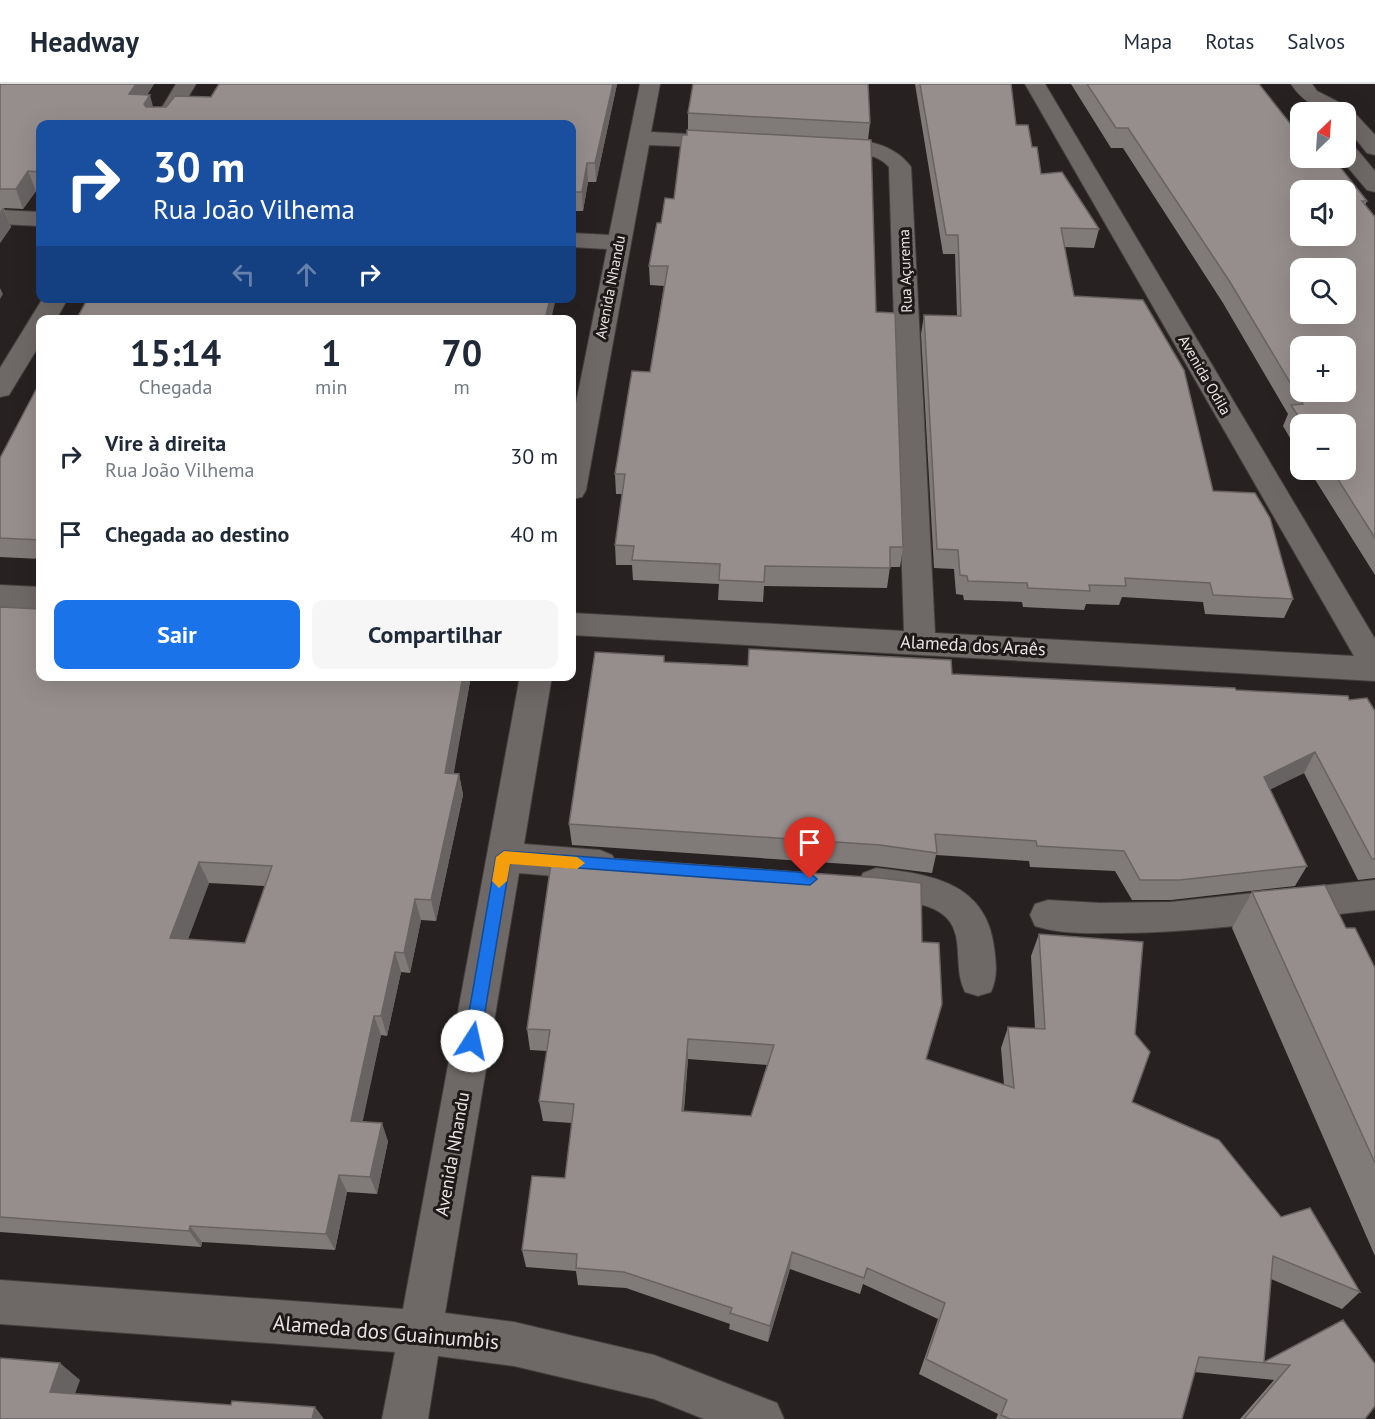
<!DOCTYPE html>
<html lang="pt">
<head>
<meta charset="utf-8">
<style>
  :root { --surface:#fff; --page:#f6f6f7; --text:#1f2937; --muted:#747a83; --line:#e0e1e3; --accent:#1a73e8 }
  body { margin:0; font-family:"PT Sans",sans-serif; background:var(--page); color:var(--text); height:100vh; display:flex; flex-direction:column; font-size:22px; white-space:nowrap }
  * { box-sizing:border-box; margin:0 }
  p { font-size:20px; color:var(--muted) }
  .icon { flex:none; width:33px; height:33px; fill:none; stroke:currentColor; stroke-width:2; stroke-linecap:round; stroke-linejoin:round }
  .map { position:relative; flex:1; overflow:hidden }
  .panel { position:absolute; left:36px; top:231px; width:540px; height:366px; display:flex; flex-direction:column; background:var(--surface); border-radius:12px; box-shadow:0 6px 24px #0002 }
  .panel>* { flex:none }
  .guide { position:absolute; left:36px; top:36px; width:540px; height:183px; border-radius:12px; box-shadow:0 6px 24px #0002; background:#1a4fa0; color:#fff; overflow:hidden }
  .needle { width:39px; rotate:25deg }
  .fabs { position:absolute; left:1290px; top:18px; display:grid; gap:12px }
  .fabs a { display:grid; place-items:center; width:66px; height:66px; border-radius:12px; background:var(--surface); box-shadow:0 6px 24px #0002; font-size:30px }
  .pin { position:absolute; display:grid; place-items:center; width:51px; height:51px; color:#fff; margin:-62px -26px; border-radius:50% 50% 50% 0; rotate:-45deg; box-shadow:0 0 6px #0007 }
  .pin .icon { rotate:45deg }
  .me { position:absolute; width:66px; margin:-33px; rotate:10deg; stroke-linejoin:round; filter:drop-shadow(0 0 4px #0008) }
  .turn { display:flex; align-items:center; gap:21px; height:126px; padding:0 18px; font-size:27px }
  .turn .icon { width:78px; height:78px; stroke-width:2.5 }
  .turn b { display:block; font-size:42px; line-height:51px }
  .lanes { display:flex; align-items:center; height:57px; padding:0 18px; background:#0003; justify-content:center; gap:30px; direction:ltr }
  .lanes .off { opacity:.35 }
  .eta { display:flex; justify-content:space-evenly; align-items:center; height:102px; text-align:center }
  .eta b { font-size:36px; font-weight:700; line-height:42px }
  .button { display:flex; gap:12px; margin-top:auto; padding:12px 18px }
  .button a { flex:1; height:69px; border-radius:12px; background:var(--accent); color:#fff; font-size:24px; font-weight:700; line-height:69px; text-align:center }
  .button a+a { background:var(--page); color:var(--text) }
  ul { padding:0; list-style:none }
  li { display:flex; align-items:center; gap:18px; height:78px; padding:0 18px }
  li div { flex:1 }
  li b { display:block; font-size:22px }
  li em { font-style:normal }
  header { display:flex; align-items:center; gap:36px; box-sizing:border-box; height:84px; padding:0 30px; background:var(--surface); border-bottom:2px solid var(--line) }
  header strong { font-size:28px }
  nav { display:flex; gap:33px; margin-inline-start:auto; font-size:21px }
  .map>svg:first-child { display:block }
  .lines { fill:none; stroke-linecap:round; stroke-linejoin:round }
  .minor-casing { stroke:#443f3e; stroke-width:2 }
  .tertiary-casing { stroke:#443f3e; stroke-width:2 }
  .minor { fill:#6e6866; fill-rule:evenodd }
  .tertiary { fill:#6e6866; fill-rule:evenodd }
  .wall { fill:#807a79; fill-rule:evenodd }
  .shaded-wall { fill:#686363 }
  .building { fill:#958e8d; stroke:#686363; stroke-width:1.5; fill-rule:evenodd }
  .route { fill:#1a73e8; stroke:#114b97; stroke-width:1.5 }
  .slow { fill:#f59e0b }
  .labels { text-anchor:middle; dominant-baseline:central; stroke-width:6; stroke-linejoin:round; paint-order:stroke }
  .far-street-label { font-size:15px; fill:#e8e4e4; stroke:#1e1818 }
  .street-label { font-size:18px; fill:#e8e4e4; stroke:#1e1818 }
  .near-street-label { font-size:21px; fill:#e8e4e4; stroke:#1e1818 }
</style>
</head>
<body>
<header>
<strong>Headway</strong>
<nav><a>Mapa</a><a>Rotas</a><a>Salvos</a></nav>
</header>
<div class="map">
<svg width="1375" height="1335" viewBox="0 0 1375 1335">
  <rect width="100%" height="100%" fill="#272221"/>
  <g class="lines">
    <g class="minor-casing">
      <path id="minor" d="M176,0H196L172,40H152Z
        M640,0H660L651,48L725,52L733,53L736,58L733,63L725,64L649,61L586,406L582,413L572,415V339L607,165L572,163V149L609,151Z
        M1025,0H1045L1375,555V597L572,551V529L904,547L889,83C872,63 843,73 820,68L817,63L820,58C851,51 893,57 911,83L935,549L1354,572Z
        M0,126L40,128V142L0,140Z
        M43,214H68L56,236H40V260L9,311L0,313V284Z
        M0,501L40,503V525L0,523Z
        M520,592H552L524,760L600,766L612,771L618,781L612,791L600,796L519,789L445,1229L514,1238L654,1271L777,1319L784,1335H704L654,1315L514,1282L438,1272L428,1335H382L395,1268L0,1240V1196L403,1225Z
        M876,784C930,790 986,798 994,863C996,879 998,893 991,908L978,912L965,908C956,890 960,871 956,852C948,812 893,820 863,809L858,799L863,789Z
        M1375,796V826C1291,835 1207,848 1122,849C1094,849 1062,851 1035,842L1030,831L1035,820L1048,816L1100,819L1171,818Z"/>
    </g>
    <g class="tertiary-casing">
      <path id="tertiary" d="M1291,0H1312L1317,7L1350,24L1375,51V71L1367,69L1346,43V28C1322,28 1304,20 1291,0Z
        M1346,60L1354,62L1375,87V108L1367,106L1340,74H1346Z"/>
    </g>
    <use href="#minor" class="minor"/>
    <use href="#tertiary" class="tertiary"/>
  </g>
  <path class="wall" d="M0,0H154L147,11L153,23H166L211,13L219,0H617L596,98H588L583,127H572V40H40V107H36L23,125L4,124L11,143L0,159Z
    M915,0H1011L1016,41L1032,63L1041,90L1099,145L1094,164L1064,163L1074,212L1213,407L1293,515L1284,534L1205,530L1203,518L1122,513L1119,521L1086,520L1084,526L1023,523L1022,518L964,516L963,511L956,510L954,485L934,484L921,250L924,231L957,232L955,170H943Z
    M1071,0H1259L1300,74L1367,117L1365,121L1375,133V491L1309,386H1346V340H1300V371L1283,342L1288,330L1223,219L1123,64H1111Z
    M688,29L870,39L868,56L876,228L903,463L900,483H890L887,504L764,502L763,518L718,516L719,500L633,496L632,481H616L615,461L622,410H616L615,390L650,288L664,202L650,201L649,182L661,139L674,115L688,46Z
    M40,298V475L0,473V374Z
    M0,523L40,592H471L453,690H459L463,711L436,837L421,836L410,889L401,888L387,952L381,951L362,1038L388,1057L377,1110L347,1108L335,1166L202,1158L201,1163L0,1148ZM209,799L265,802L245,859L188,855Z
    M664,578L952,590L1236,606L1349,616L1375,627V794L1358,796L1304,689L1270,705L1307,782L1295,802L1171,816H1132L1115,787L1030,783L1029,777L936,771L932,789L876,782L572,761L569,740Z
    M1252,808L1346,844L1375,884V1172L1232,844Z
    M1039,850L1135,950L1132,1018L1281,1133L1360,1208L1342,1225L1271,1195L1264,1278L1343,1236L1365,1335H1240L1274,1296L1194,1288L1182,1335H996L998,1330L919,1290L938,1235L863,1200L860,1210L790,1185L768,1258L729,1245L730,1240L626,1204L578,1201L576,1187L526,1183L522,1166L565,1094L572,1039L543,1037L539,1017L547,967L530,966L527,945L922,858L926,975L1004,1001L1001,964L1008,943L1035,945L1031,872ZM688,975L767,981L751,1032L684,1027Z"/>
  <path class="shaded-wall" d="M136,0H154L135,29L129,10Z
    M613,0H617L596,98L595,79Z
    M150,11L155,30L150,39L144,20Z
    M587,79L588,98L583,127L582,108Z
    M28,87L36,107L23,125L16,105Z
    M3,123L11,143L0,159V128Z
    M0,204L3,210L0,215Z
    M550,214H556L551,236H545Z
    M463,592H471L450,711L445,689Z
    M1315,668L1304,689L1253,714L1264,693Z
    M459,690L463,711L436,837L431,816Z
    M199,778L209,799L181,874L170,854Z
    M415,815L421,836L410,889L404,869Z
    M395,868L401,888L387,952L381,932Z
    M374,932L381,951L359,1055L351,1037Z
    M688,955V975L682,1047V1027Z
    M382,1039L388,1057L377,1110L370,1093Z
    M339,1091L347,1108L335,1166L326,1150Z
    M190,1142L202,1158L201,1163L189,1147Z
    M792,1168L790,1185L768,1258L770,1242Z
    M60,1279L80,1296L70,1324L50,1308Z
    M315,1323L324,1335H312Z"/>
  <path class="building" d="M0,0H136L129,10L150,11L144,20L146,23H166L175,12L211,13L219,0H613L595,79H587L582,108H572V40H40V88L28,87L16,105H0Z
    M693,0H868L870,39L688,29Z
    M920,0H1011L1016,41H1028L1032,63H1037L1041,90L1062,88L1099,145L1061,144L1074,212L1143,216L1184,286L1213,407L1255,409L1270,434L1293,515L1213,511L1210,499L1125,494L1126,502L1089,501L1090,507L1028,504L1027,499L968,497L967,492L960,491L958,466L937,465L924,231L961,232L958,151H946Z
    M1087,0H1259L1300,52V74H1333L1367,117H1362L1375,133V454L1332,386H1346V340H1303L1291,321L1303,320L1230,198L1128,44H1116ZM1300,106H1346V152H1300ZM1300,184H1346V230H1300ZM1300,262H1346V308H1300Z
    M687,46L871,56L876,228L895,229L903,463H890V484L765,482L764,498L719,496L720,480L632,476L634,462L615,461L625,390H615L632,287L650,288L668,182H649L657,139H661L665,114L674,115L682,51H687Z
    M88,214H550L545,236H76Z
    M40,298V456L0,454V374Z
    M0,523L40,525V592H463L445,689L459,690L431,816L415,815L404,869L395,868L381,932H374L351,1037L382,1039L370,1093L339,1091L326,1150L190,1142L189,1147L0,1133ZM199,778L272,782L245,859L170,854Z
    M749,565L951,576L952,590L1235,604L1236,606L1348,612L1349,616L1367,614L1375,627V775H1372L1315,668L1264,693L1307,782L1180,796H1140L1124,767L1037,762L1036,757L935,750L937,769L880,761L569,740L595,568L664,572V578L748,582Z
    M564,771L880,794L921,799L922,858L939,859L942,920L926,975L1014,1004L1008,943L1045,945L1039,850L1143,858L1135,950L1150,968L1132,1018L1219,1056L1281,1133L1310,1124L1360,1208L1273,1172L1264,1278L1343,1236L1375,1280V1322L1365,1335H1244L1290,1281L1199,1273L1182,1335H1010L1001,1331L1007,1316L926,1275L945,1219L867,1184L864,1194L792,1168L770,1242L730,1229L732,1224L624,1188L576,1184L577,1170L522,1166L532,1092L565,1094L574,1020L539,1017L550,946L527,945L551,780ZM688,955L774,961L751,1032L682,1027Z
    M1325,801L1346,844H1355L1375,884V1079L1252,808Z
    M0,1274L60,1279L50,1308L231,1321L232,1317L315,1323L312,1335H0Z"/>
  <path class="route" d="M504,767L810,789L817,795L810,801L510,779L480,957L477,962L472,964L466,962L464,957L496,773Z"/>
  <path class="slow" d="M504,767L577,773L585,779L577,785L510,780L507,797L499,804L492,797L496,773Z"/>
  <g class="labels">
    <g class="far-street-label">
      <text transform="translate(905 187) rotate(-92)">Rua Açurema</text>
      <text transform="translate(610 203) rotate(-79)">Avenida Nhandu</text>
      <text transform="translate(1205 291) rotate(60)">Avenida Odila</text>
    </g>
    <g class="street-label">
      <text transform="translate(973 561) rotate(3)">Alameda dos Araês</text>
      <text transform="translate(452 1070) rotate(-80)">Avenida Nhandu</text>
    </g>
    <g class="near-street-label">
      <text transform="translate(386 1248) rotate(5)">Alameda dos Guainumbis</text>
    </g>
  </g>
</svg>
<div class="fabs">
<a><svg class="needle" viewBox="-14 -14 28 28"><path d="M0-13l5 13h-10z" fill="#e53935"/><path d="M0 13l5-13h-10z" fill="#747a83"/></svg></a>
<a><svg class="icon" aria-label="sound" viewBox="0 0 24 24"><path d="M4 9h4l5-4v14l-5-4H4zM17 9q2 3 0 6"/></svg></a>
<a><svg class="icon" aria-label="search" viewBox="0 0 24 24"><circle cx="10" cy="10" r="6"/><path d="M15 15l6 6"/></svg></a>
<a>+</a>
<a>−</a>
</div>
<div class="pin" style="left:810px;top:795px;background:#d93025"><svg class="icon" aria-label="arrive" viewBox="0 0 24 24"><path d="M6 21V4h12l-3 4 3 4H6"/></svg></div>
<svg class="me" style="left:472px;top:957px" viewBox="-20 -20 40 40"><circle r="19" fill="#fff"/><path d="M0-13L10 11 0 6-10 11z" fill="#1a73e8"/></svg>
<div class="guide">
<div class="turn"><svg class="icon" aria-label="right" viewBox="0 0 24 24"><path d="M7 20v-9h11M14 6l5 5-5 5"/></svg><div><b>30 m</b>Rua João Vilhema</div></div>
<div class="lanes"><svg class="icon off" aria-label="left" viewBox="0 0 24 24"><path d="M17 20v-9H6M10 6l-5 5 5 5"/></svg><svg class="icon off" aria-label="ahead" viewBox="0 0 24 24"><path d="M12 20V5M6 11l6-6 6 6"/></svg><svg class="icon" aria-label="right" viewBox="0 0 24 24"><path d="M7 20v-9h11M14 6l5 5-5 5"/></svg></div>
</div>
<section class="panel">
<div class="eta">
<div><b>15:14</b><p>Chegada</p></div>
<div><b>1</b><p>min</p></div>
<div><b>70</b><p>m</p></div>
</div>
<ul>
<li><svg class="icon" aria-label="right" viewBox="0 0 24 24"><path d="M7 20v-9h11M14 6l5 5-5 5"/></svg><div><b>Vire à direita</b><p>Rua João Vilhema</p></div><em>30 m</em></li>
<li><svg class="icon" aria-label="arrive" viewBox="0 0 24 24"><path d="M6 21V4h12l-3 4 3 4H6"/></svg><div><b>Chegada ao destino</b></div><em>40 m</em></li>
</ul>
<div class="button"><a>Sair</a><a>Compartilhar</a></div>
</section>
</div>
</body>
</html>
